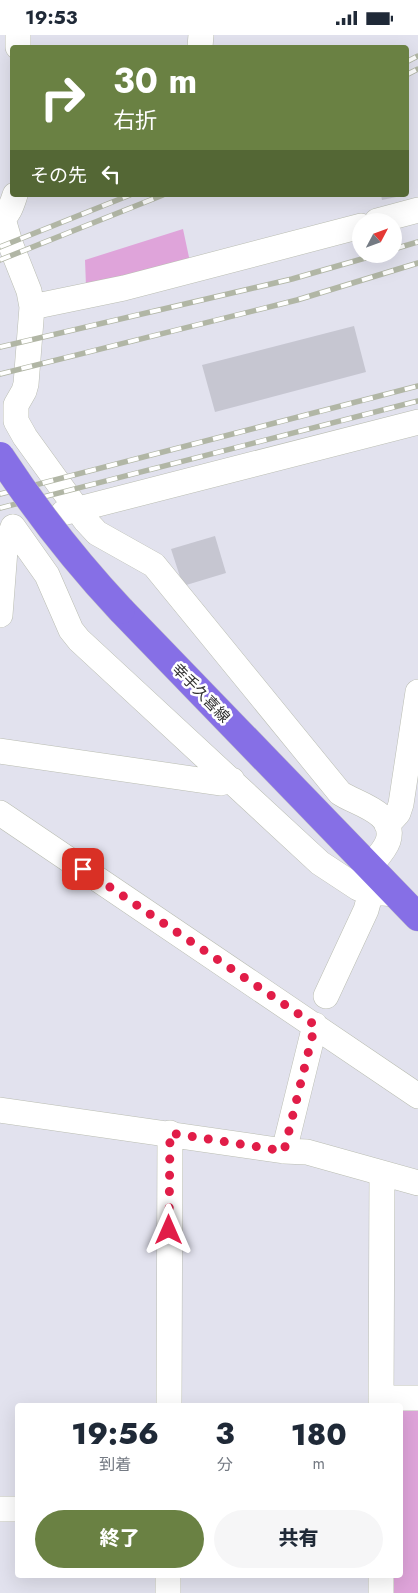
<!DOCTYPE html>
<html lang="ja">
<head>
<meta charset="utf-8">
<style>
  :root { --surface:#fff; --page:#f6f6f7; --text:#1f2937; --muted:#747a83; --accent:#6a8143 }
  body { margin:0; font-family:Jost,"Noto Sans JP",sans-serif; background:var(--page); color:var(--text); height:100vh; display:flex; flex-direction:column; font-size:19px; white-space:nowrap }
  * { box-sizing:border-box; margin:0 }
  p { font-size:16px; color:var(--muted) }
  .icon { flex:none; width:28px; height:28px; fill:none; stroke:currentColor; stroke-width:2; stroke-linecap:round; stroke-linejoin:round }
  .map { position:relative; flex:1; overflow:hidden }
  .side { position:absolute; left:15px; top:1368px; width:388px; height:175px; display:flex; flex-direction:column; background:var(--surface); border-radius:5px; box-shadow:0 5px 20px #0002 }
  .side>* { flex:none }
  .banner { position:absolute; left:10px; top:10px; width:399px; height:152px; border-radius:5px; box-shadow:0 5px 20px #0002; background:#6a8143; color:#fff; overflow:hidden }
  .needle { width:32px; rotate:49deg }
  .tools { position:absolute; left:352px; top:178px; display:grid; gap:10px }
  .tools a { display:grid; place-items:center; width:50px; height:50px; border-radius:50%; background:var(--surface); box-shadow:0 5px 20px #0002; font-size:25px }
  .pin { position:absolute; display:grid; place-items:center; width:42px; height:42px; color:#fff; margin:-21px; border-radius:10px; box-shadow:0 2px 8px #0006 }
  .me { position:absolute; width:55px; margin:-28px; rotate:0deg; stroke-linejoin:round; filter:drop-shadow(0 0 4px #0008) }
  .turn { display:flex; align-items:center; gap:18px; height:105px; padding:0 20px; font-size:22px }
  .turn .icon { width:65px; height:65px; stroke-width:2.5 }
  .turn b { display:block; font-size:35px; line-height:42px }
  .then { display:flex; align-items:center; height:48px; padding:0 20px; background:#0003; gap:10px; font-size:19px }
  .eta { display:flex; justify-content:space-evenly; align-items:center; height:85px; text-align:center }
  .eta b { font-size:30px; font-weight:800; line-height:35px }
  .button { display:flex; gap:10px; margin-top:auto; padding:10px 20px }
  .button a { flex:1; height:58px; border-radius:30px; background:var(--accent); color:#fff; font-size:20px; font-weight:800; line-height:58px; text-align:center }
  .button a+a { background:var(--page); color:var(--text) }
  .status { display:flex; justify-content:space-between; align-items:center; height:35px; padding:0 25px; background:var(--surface); direction:ltr }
  .status svg { height:14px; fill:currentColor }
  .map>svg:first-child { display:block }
  .green { fill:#dfa4da }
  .building { fill:#c6c6d1 }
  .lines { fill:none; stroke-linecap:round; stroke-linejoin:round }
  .minor-casing { stroke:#babdb2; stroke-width:26 }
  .major-casing { stroke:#c4c4c4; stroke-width:29 }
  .minor { stroke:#fff; stroke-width:25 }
  .major { stroke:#866fe6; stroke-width:28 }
  .rail-casing { stroke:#b1b6a5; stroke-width:5.5 }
  .rail { stroke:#fff; stroke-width:4; stroke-dasharray:11; stroke-linecap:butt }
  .major-bridge-casing { stroke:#c4c4c4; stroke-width:29; stroke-linecap:butt }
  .major-bridge { stroke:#866fe6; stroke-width:28 }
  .route { stroke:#e11d48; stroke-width:9; stroke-dasharray:0 16.2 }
  .labels { text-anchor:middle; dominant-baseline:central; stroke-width:5; stroke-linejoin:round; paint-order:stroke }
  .street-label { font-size:15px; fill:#2e2e2e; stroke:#fff }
</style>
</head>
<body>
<div class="status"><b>19:53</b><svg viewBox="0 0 49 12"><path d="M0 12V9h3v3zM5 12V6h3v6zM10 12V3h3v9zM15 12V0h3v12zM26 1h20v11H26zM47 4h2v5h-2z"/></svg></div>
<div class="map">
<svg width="418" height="1558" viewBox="0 0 418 1558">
  <rect width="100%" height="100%" fill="#e2e2ee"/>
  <path class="green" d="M183,194L190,227L86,251L85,225Z
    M400,1376H418V1558H393V1540H400Z"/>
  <path class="building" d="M381,160H401V161L382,165Z
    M354,291L366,337L215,377L202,330Z
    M215,501L226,538L183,551L171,514Z"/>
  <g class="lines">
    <g class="minor-casing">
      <path id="minor" d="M18,0V12
        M200,12L201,0
        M3,184L10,208L29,256L32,272L26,349L24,356L16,370V386L25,402L85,485L97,498L154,530L340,758C356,769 397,777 388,806C385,815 376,824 370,831
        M0,185C9,180 12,169 15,160
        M377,186L418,175
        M32,272L124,253L361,191
        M63,478L418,387
        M13,492L47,540L71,595L79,605L320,828L358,853L371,857L396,859
        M0,580L5,515L13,492
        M0,716L220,748L232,745
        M0,778L418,1061
        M387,790L398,778L401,769L418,657
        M326,961L366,875L371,857
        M0,1075L284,1116L307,1117L418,1148
        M284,1116L315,990
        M381,1363H418
        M169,1370L170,1098
        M381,1370L382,1138
        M0,1474H18
        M381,1540V1558
        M168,1558V1540"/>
    </g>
    <g class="major-casing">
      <path id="major" d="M121,575L418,882"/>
    </g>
    <use href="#minor" class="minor"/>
    <use href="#major" class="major"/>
    <g class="rail-casing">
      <path id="rail" d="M406,27L418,21
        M406,40L418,34
        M0,212L130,160
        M394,214L418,207
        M0,225L163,160
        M0,312L292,244L379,219
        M0,339L297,265L418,228
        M0,459L418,351
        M0,473L418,366"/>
    </g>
    <use href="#rail" class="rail"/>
    <g class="major-bridge-casing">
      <path id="major-bridge" d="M0,421C36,476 76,527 121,575"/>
    </g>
    <use href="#major-bridge" class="major-bridge"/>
  </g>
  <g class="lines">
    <path class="route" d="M83,834L315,990L284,1116L170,1098L169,1195"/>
  </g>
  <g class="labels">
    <g class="street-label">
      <text transform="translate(201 658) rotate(46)">幸手久喜線</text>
    </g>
  </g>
</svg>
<div class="tools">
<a><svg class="needle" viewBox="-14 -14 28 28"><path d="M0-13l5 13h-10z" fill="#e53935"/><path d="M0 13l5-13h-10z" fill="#747a83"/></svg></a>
</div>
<div class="pin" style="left:83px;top:834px;background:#d93025"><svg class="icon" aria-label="arrive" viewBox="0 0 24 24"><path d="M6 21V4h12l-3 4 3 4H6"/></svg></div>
<svg class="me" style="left:169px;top:1195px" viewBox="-20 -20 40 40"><path d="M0-17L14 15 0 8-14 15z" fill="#e11d48" stroke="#fff" stroke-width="4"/></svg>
<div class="banner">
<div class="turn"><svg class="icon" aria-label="right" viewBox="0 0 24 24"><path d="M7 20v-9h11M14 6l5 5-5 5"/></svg><div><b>30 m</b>右折</div></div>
<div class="then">その先<svg class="icon" aria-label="left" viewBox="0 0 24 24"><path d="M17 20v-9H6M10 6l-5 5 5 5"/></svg></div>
</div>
<section class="side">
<div class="eta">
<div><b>19:56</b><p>到着</p></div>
<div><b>3</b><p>分</p></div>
<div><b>180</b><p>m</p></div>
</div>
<div class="button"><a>終了</a><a>共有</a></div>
</section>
</div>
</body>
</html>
